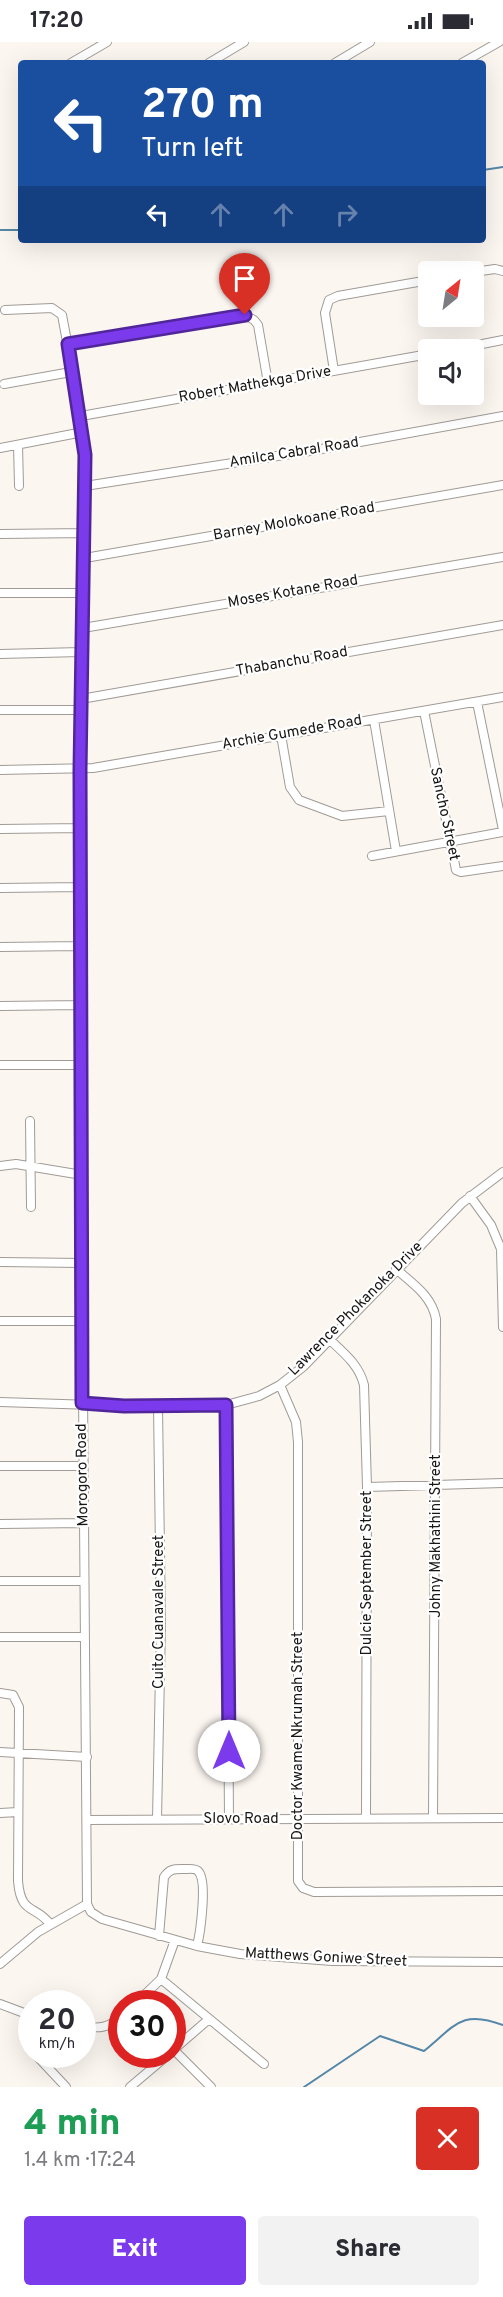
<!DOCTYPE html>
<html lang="en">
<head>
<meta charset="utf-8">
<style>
  :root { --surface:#fff; --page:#f2f2f3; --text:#2b2b33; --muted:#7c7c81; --accent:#7c3aed }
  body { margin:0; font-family:Overpass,sans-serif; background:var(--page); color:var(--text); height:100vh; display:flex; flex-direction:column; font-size:22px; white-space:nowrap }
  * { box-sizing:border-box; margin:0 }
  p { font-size:20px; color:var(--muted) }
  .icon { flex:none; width:33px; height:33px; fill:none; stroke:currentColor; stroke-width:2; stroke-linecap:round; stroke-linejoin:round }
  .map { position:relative; height:2045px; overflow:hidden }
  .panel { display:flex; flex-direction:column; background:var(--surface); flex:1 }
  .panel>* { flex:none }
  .banner { position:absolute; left:18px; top:18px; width:468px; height:183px; border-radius:6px; box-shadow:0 6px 24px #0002; background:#1a4fa0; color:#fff; overflow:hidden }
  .needle { width:39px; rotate:30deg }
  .buttons { position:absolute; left:418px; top:219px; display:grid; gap:12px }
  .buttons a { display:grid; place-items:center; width:66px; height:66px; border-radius:6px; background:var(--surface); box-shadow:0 6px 24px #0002; font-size:30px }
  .speed { position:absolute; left:18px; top:1948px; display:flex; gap:12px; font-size:30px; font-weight:700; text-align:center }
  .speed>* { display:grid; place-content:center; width:78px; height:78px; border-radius:50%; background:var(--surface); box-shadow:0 6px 24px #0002; line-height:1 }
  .speed small { font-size:15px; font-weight:400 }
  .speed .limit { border:9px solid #d22; background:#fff; color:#111 }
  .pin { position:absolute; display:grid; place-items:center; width:51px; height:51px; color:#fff; margin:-62px -26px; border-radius:50% 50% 50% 0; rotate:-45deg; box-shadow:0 0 6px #0007 }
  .pin .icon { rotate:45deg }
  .me { position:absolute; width:66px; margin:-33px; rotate:0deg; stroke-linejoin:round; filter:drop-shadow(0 0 4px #0008) }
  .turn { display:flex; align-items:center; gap:21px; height:126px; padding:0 24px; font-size:27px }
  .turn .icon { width:78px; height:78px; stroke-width:2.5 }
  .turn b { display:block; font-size:42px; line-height:51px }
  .lanes { display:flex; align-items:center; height:57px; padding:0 24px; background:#0003; justify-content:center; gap:30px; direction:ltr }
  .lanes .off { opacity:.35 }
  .round { display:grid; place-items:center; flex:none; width:63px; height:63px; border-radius:6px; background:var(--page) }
  .summary { display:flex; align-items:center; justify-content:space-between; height:102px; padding:0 24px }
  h1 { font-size:36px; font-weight:800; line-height:45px; color:#1e9e55 }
  .action { display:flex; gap:12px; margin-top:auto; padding:12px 24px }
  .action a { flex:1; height:69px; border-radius:6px; background:var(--accent); color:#fff; font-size:24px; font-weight:800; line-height:69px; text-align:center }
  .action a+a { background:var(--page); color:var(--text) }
  .status { display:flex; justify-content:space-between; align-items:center; height:42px; padding:0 30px; background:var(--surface); direction:ltr }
  .status svg { height:16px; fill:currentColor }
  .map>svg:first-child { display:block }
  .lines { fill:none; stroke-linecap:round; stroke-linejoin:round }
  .stream { stroke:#5487a8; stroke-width:2 }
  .minor-casing { stroke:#a09b96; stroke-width:10 }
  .minor { stroke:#fff; stroke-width:8 }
  .route-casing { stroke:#51269a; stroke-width:15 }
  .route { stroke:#7c3aed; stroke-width:10 }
  .labels { text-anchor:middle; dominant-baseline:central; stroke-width:4.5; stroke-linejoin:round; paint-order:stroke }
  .street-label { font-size:15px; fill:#181614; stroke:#fff }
</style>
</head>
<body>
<div class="status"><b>17:20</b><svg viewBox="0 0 49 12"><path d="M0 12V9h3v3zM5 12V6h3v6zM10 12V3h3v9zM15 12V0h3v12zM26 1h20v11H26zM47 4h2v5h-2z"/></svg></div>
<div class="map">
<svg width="503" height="2045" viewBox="0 0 503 2045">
  <rect width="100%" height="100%" fill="#fcf6f1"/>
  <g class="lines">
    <path class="stream" d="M483,128L503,125
      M0,188H21
      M304,2045L380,1994L424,2009C455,1984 461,1967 503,1983"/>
    <g class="minor-casing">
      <path id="minor" d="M71,21L107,0
        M209,21L244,0
        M335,21L370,0
        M462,21L499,0
        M474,230L495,227L503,229
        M5,268L52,266L62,273L81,374L85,413L81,668L80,963L87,1862L91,1870L102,1877L197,1904L240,1912L332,1919L503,1920
        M68,302L245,273L254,278L258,283L268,341
        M452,308L503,298
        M334,329L325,271L329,258L338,254L429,238
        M4,342L71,330
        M81,374L429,312
        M18,403L19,444
        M0,406L83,390
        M85,444L316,408L503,374
        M0,492L85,491
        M85,516L503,443
        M0,551H83
        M83,586L503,515
        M0,612L81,610
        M81,657L503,583
        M477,660L503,788
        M0,668H81
        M424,669L456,828L461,830L503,824
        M374,678L396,809
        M281,693L290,745L299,758L342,774L389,769
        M0,728L93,726L503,655
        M0,787L81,786
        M372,814L503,790
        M0,846L81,845
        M0,905L80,904
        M0,964L80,963
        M0,1023H81
        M30,1079L31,1165
        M0,1124L16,1122L82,1133
        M470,1154L491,1183L501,1207L503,1285
        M0,1220L82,1221
        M396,1227C413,1242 432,1254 436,1277L433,1776
        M0,1279H82
        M330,1298C345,1312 359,1323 364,1343L367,1445L366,1776
        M280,1343L296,1380L298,1400V1839L303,1846L314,1850L503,1849
        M0,1360L124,1364L226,1363L259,1354L280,1343L304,1324L462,1161L503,1130
        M226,1363L229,1777
        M0,1424H82
        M367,1445L503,1441
        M0,1482L83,1481
        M0,1539H84
        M0,1595H84
        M0,1651L13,1653L19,1665L18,1839C21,1874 35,1862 50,1882
        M0,1710L87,1715
        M0,1771L18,1770
        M157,1777L161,1583L158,1364
        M87,1778L503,1776
        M159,1894L164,1835C170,1826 175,1827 185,1827C189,1827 195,1826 198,1829C208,1838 200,1892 197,1904
        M0,1922L38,1890L87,1862
        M161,1937L264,2022
        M0,1962L32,1974
        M135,1962L161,1937L175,1898
        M29,1973L32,2005
        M82,1984C99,1987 109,1986 122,1974
        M174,2008L211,2045
        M172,2009L209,1977
        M36,2013L66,2045
        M130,2045L168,2013"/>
    </g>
    <use href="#minor" class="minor"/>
  </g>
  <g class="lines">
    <g class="route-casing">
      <path id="route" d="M229,1709L226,1363L124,1364L82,1361L80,728L85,413L68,302L245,273"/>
    </g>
    <use href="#route" class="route"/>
  </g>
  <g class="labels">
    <g class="street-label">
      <text transform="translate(255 343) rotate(-10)">Robert Mathekga Drive</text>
      <text transform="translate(294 411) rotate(-9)">Amilca Cabral Road</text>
      <text transform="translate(294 480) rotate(-10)">Barney Molokoane Road</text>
      <text transform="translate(293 550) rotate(-10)">Moses Kotane Road</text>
      <text transform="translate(292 620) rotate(-10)">Thabanchu Road</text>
      <text transform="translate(292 691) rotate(-10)">Archie Gumede Road</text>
      <text transform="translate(444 772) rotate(78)">Sancho Street</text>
      <text transform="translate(356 1267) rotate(-45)">Lawrence Phokanoka Drive</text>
      <text transform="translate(83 1433) rotate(-91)">Morogoro Road</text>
      <text transform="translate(436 1494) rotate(-90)">Johny Makhathini Street</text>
      <text transform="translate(367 1531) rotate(-90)">Dulcie September Street</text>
      <text transform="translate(159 1570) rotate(-90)">Cuito Cuanavale Street</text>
      <text transform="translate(298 1694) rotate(-90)">Doctor Kwame Nkrumah Street</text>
      <text x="241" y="1777">Slovo Road</text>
      <text transform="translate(326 1916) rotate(3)">Matthews Goniwe Street</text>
    </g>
  </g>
</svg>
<div class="buttons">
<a><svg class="needle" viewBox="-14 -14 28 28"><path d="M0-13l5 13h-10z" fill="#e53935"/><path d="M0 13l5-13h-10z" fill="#7c7c81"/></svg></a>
<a><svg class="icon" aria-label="sound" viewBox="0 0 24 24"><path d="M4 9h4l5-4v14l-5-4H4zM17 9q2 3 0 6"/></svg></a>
</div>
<div class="speed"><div>20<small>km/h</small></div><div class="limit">30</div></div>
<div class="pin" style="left:245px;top:273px;background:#d93025"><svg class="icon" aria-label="arrive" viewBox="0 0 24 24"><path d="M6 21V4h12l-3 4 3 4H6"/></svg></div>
<svg class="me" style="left:229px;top:1709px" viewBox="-20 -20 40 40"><circle r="19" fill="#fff"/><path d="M0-13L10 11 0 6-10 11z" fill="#7c3aed"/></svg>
<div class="banner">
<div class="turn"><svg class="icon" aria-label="left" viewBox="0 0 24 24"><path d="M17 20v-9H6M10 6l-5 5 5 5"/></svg><div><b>270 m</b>Turn left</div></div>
<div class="lanes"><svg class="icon" aria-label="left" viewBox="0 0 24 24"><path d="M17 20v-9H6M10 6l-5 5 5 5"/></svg><svg class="icon off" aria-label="ahead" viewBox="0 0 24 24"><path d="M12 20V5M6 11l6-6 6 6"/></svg><svg class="icon off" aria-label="ahead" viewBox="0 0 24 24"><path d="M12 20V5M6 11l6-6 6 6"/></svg><svg class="icon off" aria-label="right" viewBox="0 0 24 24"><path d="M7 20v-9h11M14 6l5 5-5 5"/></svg></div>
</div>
</div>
<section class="panel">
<div class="summary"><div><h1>4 min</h1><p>1.4 km · 17:24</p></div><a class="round" style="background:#d93025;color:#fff"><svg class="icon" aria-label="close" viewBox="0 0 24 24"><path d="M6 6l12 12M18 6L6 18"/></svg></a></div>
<div class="action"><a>Exit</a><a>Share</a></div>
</section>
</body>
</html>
